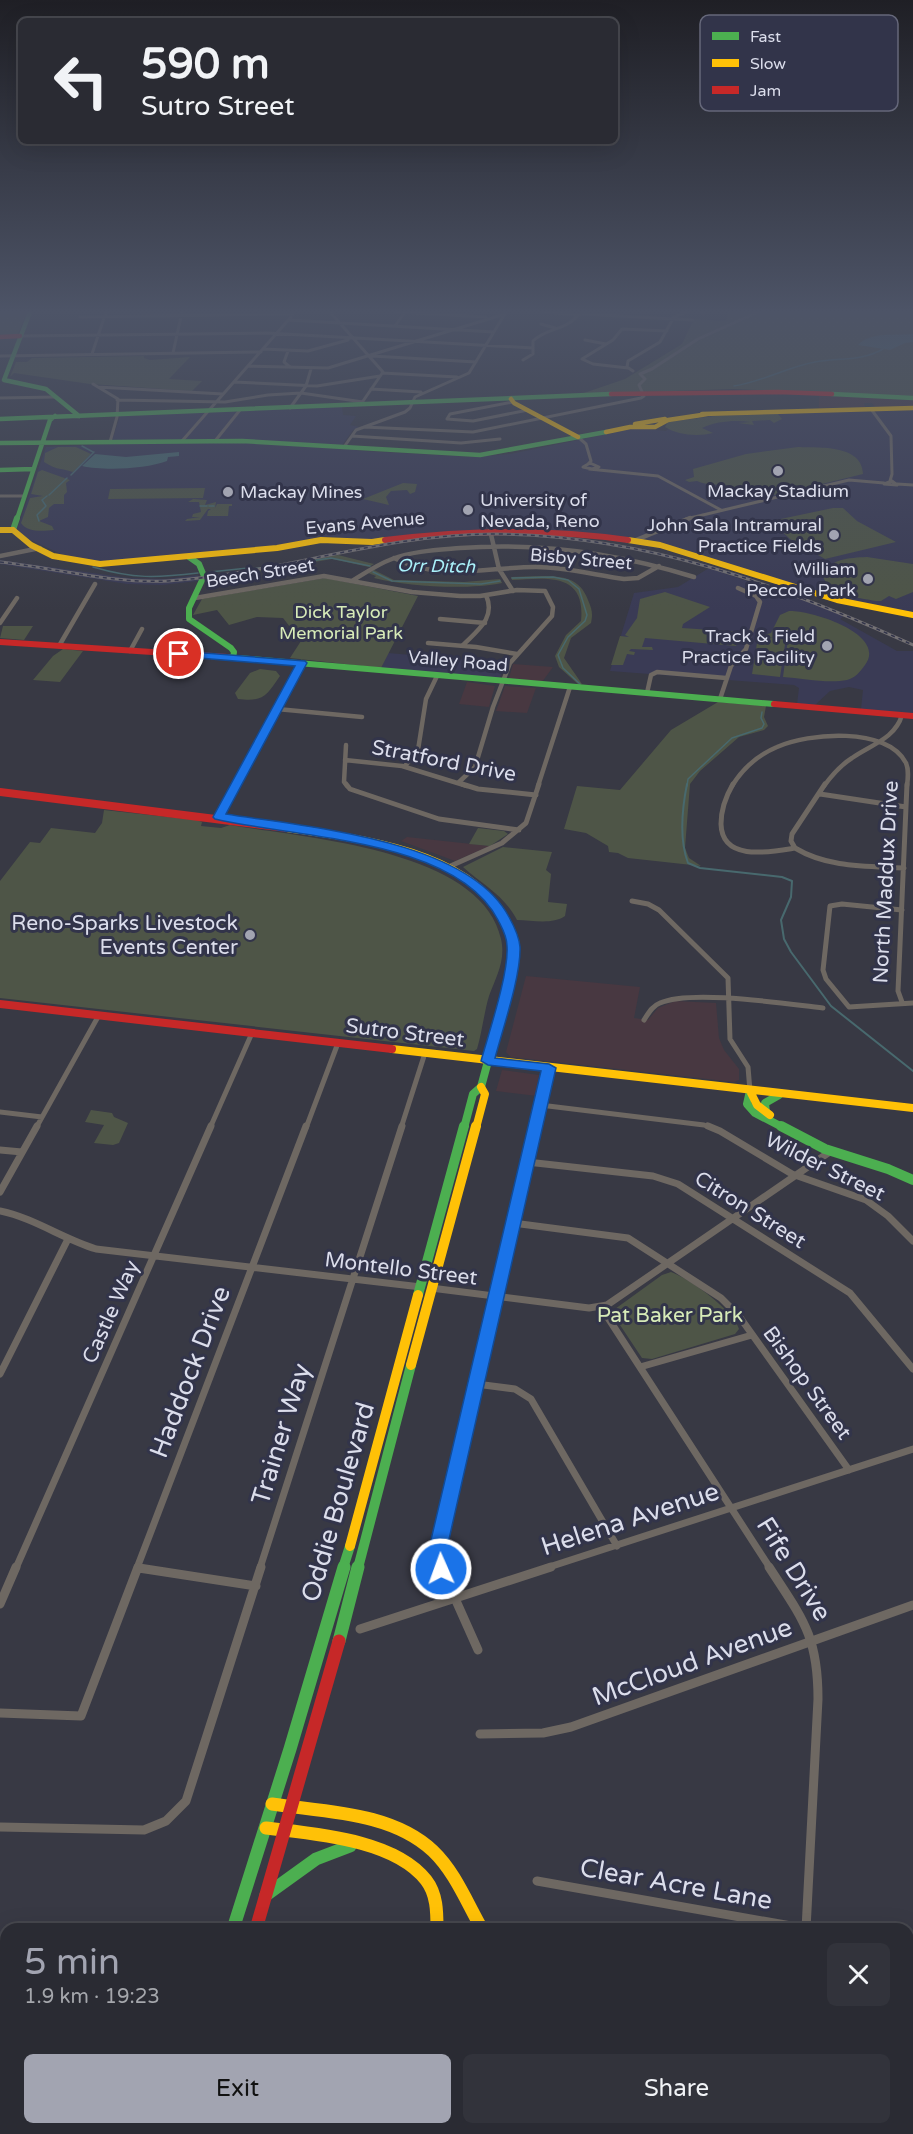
<!DOCTYPE html>
<html lang="en">
<head>
<meta charset="utf-8">
<style>
  :root { --surface:#2a2b33; --page:#32333b; --text:#f1f3f6; --muted:#a5a7ac; --line:#46474e; --accent:#a2a4b1 }
  body { margin:0; font-family:"Varela Round",sans-serif; background:var(--page); color:var(--text); height:100vh; display:flex; flex-direction:column; font-size:22px; white-space:nowrap }
  * { box-sizing:border-box; margin:0 }
  p { font-size:20px; color:var(--muted) }
  .icon { flex:none; width:33px; height:33px; fill:none; stroke:currentColor; stroke-width:2; stroke-linecap:round; stroke-linejoin:round }
  .map { position:relative; flex:1; overflow:hidden }
  .details { position:absolute; left:0px; top:1923px; width:914px; height:212px; display:flex; flex-direction:column; background:var(--surface); border-radius:18px 18px 0 0; box-shadow:0 6px 24px #0002,0 0 0 2px var(--line) }
  .details>* { flex:none }
  .guide { position:absolute; left:18px; top:18px; width:600px; height:126px; border-radius:9px; box-shadow:0 6px 24px #0002,0 0 0 2px var(--line); background:#2a2b33; color:var(--text); overflow:hidden }
  .pin { position:absolute; display:grid; place-items:center; width:51px; height:51px; color:#fff; margin:-26px; border:3px solid #fff; border-radius:50%; box-shadow:0 2px 6px #0007 }
  .me { position:absolute; width:66px; margin:-33px; rotate:358deg; stroke-linejoin:round; filter:drop-shadow(0 0 4px #0008) }
  .turn { display:flex; align-items:center; gap:21px; height:126px; padding:0 24px; font-size:27px }
  .turn .icon { width:78px; height:78px; stroke-width:2.5 }
  .turn b { display:block; font-size:42px; line-height:51px }
  .round { display:grid; place-items:center; flex:none; width:63px; height:63px; border-radius:9px; background:var(--page) }
  .headline { display:flex; align-items:center; justify-content:space-between; height:102px; padding:0 24px }
  h1 { font-size:36px; font-weight:600; line-height:45px; color:var(--accent) }
  .button { display:flex; gap:12px; margin-top:auto; padding:12px 24px }
  .button a { flex:1; height:69px; border-radius:9px; background:var(--accent); color:#111; font-size:24px; font-weight:600; line-height:69px; text-align:center }
  .button a+a { background:var(--page); color:var(--text) }
  .map>svg:first-child { display:block }
  .commercial { fill:#483841 }
  .built { fill:#3a3b55 }
  .green { fill:#4e5547 }
  .water { fill:#48696e }
  .lines { fill:none; stroke-linecap:round; stroke-linejoin:round }
  .stream-far1 { stroke:#48696e; stroke-width:1.5 }
  .stream { stroke:#48696e; stroke-width:2 }
  .street-far4 { stroke:#6e6862; stroke-width:3 }
  .street-far3 { stroke:#6e6862; stroke-width:4.5 }
  .street-far2 { stroke:#6e6862; stroke-width:5 }
  .street-far1 { stroke:#6e6862; stroke-width:7 }
  .street { stroke:#6e6862; stroke-width:9 }
  .fast-far4 { stroke:#4caf50; stroke-width:4.5 }
  .fast-far3 { stroke:#4caf50; stroke-width:6 }
  .fast-far2 { stroke:#4caf50; stroke-width:8 }
  .fast-far1 { stroke:#4caf50; stroke-width:10 }
  .fast { stroke:#4caf50; stroke-width:13 }
  .slow-far4 { stroke:#ffc107; stroke-width:4.5 }
  .slow-far3 { stroke:#ffc107; stroke-width:6 }
  .slow-far2 { stroke:#ffc107; stroke-width:8 }
  .slow-far1 { stroke:#ffc107; stroke-width:10 }
  .slow { stroke:#ffc107; stroke-width:13 }
  .jam-far3 { stroke:#c62828; stroke-width:4.5 }
  .jam-far2 { stroke:#c62828; stroke-width:6 }
  .jam-far1 { stroke:#c62828; stroke-width:8 }
  .jam { stroke:#c62828; stroke-width:13 }
  .rail-casing { stroke:#737073; stroke-width:3 }
  .rail { stroke:#32344a; stroke-width:1.5; stroke-dasharray:4; stroke-linecap:butt }
  .route { fill:#1a73e8; stroke:#114b97; stroke-width:1.5 }
  .poi-dot { fill:#a2a4b1; stroke:#32344a; stroke-width:2 }
  .labels { text-anchor:middle; dominant-baseline:central; stroke-width:6; stroke-linejoin:round; paint-order:stroke }
  .far-poi-label { font-size:18px; fill:#dbddeb; stroke:#32344a; text-anchor:end }
  .far-street-label { font-size:18px; fill:#dbddeb; stroke:#32344a }
  .far-water-label { font-size:18px; font-style:italic; fill:#aaf1fa; stroke:#32344a }
  .far-park-label { font-size:18px; fill:#d7ebb8; stroke:#32344a }
  .street-label { font-size:21px; fill:#dbddeb; stroke:#32344a }
  .poi-label { font-size:21px; fill:#dbddeb; stroke:#32344a; text-anchor:end }
  .park-label { font-size:21px; fill:#d7ebb8; stroke:#32344a }
  .near-street-label { font-size:26px; fill:#dbddeb; stroke:#32344a }
  .key { fill:#32344a; stroke:#65677a; stroke-width:1.5 }
  .key-label { font-size:16px; fill:#dbddeb }
</style>
</head>
<body>
<div class="map">
<svg width="913" height="2134" viewBox="0 0 913 2134">
  <rect width="100%" height="100%" fill="#383944"/>
  <path class="commercial" d="M819,395L913,400V406L875,407L872,403H864L865,407L819,408Z
    M513,664L553,667L542,682L509,678Z
    M467,682L495,686L489,707L459,704Z
    M505,686L536,688L527,713L496,711Z
    M407,837L490,846L455,861L401,841Z
    M526,976L640,987L634,1018L648,1020L658,1008L675,1001L716,1003L719,1038L724,1050L739,1069V1080L734,1082L511,1057L506,1052Z
    M502,1070L539,1075L537,1096L496,1091Z"/>
  <path class="built" d="M342,407L343,415L356,416L350,425L359,427L353,430L340,448L363,451L475,457L510,454L637,428L666,431L668,429L665,425L712,416L913,410V613L860,605L695,554L544,529L294,544L121,561H88L70,558L24,537L17,529L46,447L111,444L120,416Z
    M0,560L129,578L165,579L198,575L199,578L198,581L162,585L127,584L0,564Z
    M709,568L824,607L844,616L840,619L897,651H913V714L861,709L863,690L849,687L830,691L815,705L797,704L799,688L794,685L610,671L634,593L678,587Z
    M388,653L505,663L500,677L497,678L381,668Z"/>
  <path class="green" d="M0,312H27L18,334L0,335Z
    M728,312H913V396L733,389L581,394L625,379L682,344L694,319L726,321Z
    M144,356V358L150,360L190,357L169,379L202,381L192,391L90,384L14,373L10,377L16,362H27L32,358Z
    M778,414L782,419L774,423L770,420L752,421L754,425L738,423L751,422C735,420 717,421 702,428L713,433C698,437 677,435 665,427L668,422L715,416Z
    M58,447H76L91,454L73,472C57,467 59,471 44,462L45,453Z
    M798,447C819,448 862,444 863,474L785,493L751,499L738,492L726,494L720,491L729,489C718,482 707,486 697,481L689,482L685,480L694,477L693,469L746,454Z
    M42,470L70,480L66,483L67,492L64,495V504H54L49,508L48,517L39,521L52,526L54,530C43,531 28,533 21,523L30,498L43,496L31,494L38,472Z
    M403,483L417,484L415,492L410,494L407,490L391,491L386,497L389,505L363,499Z
    M205,488L203,498L108,499L110,489Z
    M193,499L207,500L205,505L216,502L215,508L217,504H232V506H229L228,516H207L208,511L211,509H208L200,520L185,521L187,519L200,517H192L193,514L201,512L199,502H188Z
    M833,508H843L857,521L896,542L825,559L790,539L771,521Z
    M338,555L374,564L369,567L332,559L256,572L251,569Z
    M867,557L913,564V592L896,599L889,596L881,601H876C859,598 831,595 823,577C829,558 849,558 867,557Z
    M374,570L394,580L464,582L500,579L502,583C467,590 409,587 374,578L376,576L368,573Z
    M541,576C563,576 580,578 588,600C592,609 593,614 591,623L571,638L564,658L582,684L579,685L559,667L555,656L566,635L581,621C586,572 547,578 512,580L511,577Z
    M325,578L418,596L381,668L290,658L301,641L283,618L257,617L229,625L217,610L193,615L202,599Z
    M665,592L710,607L683,624L682,628L742,632L736,646L645,638L642,647H652L653,650L631,649L629,651L635,652L634,655L627,654L623,665H611L620,636L629,637L625,635L637,618L640,599Z
    M789,611C811,610 888,634 865,665C860,672 855,678 847,680C828,684 802,678 783,677L788,639L786,638L780,677L752,674L758,637L776,638L760,636L771,633L780,615Z
    M3,626H33L24,640L0,638Z
    M63,649L83,651L60,682L33,680L53,656Z
    M260,669L276,671L280,676C266,696 264,702 238,699L235,693L250,673Z
    M718,702L766,706L764,717L768,726L764,730L739,737L700,771L690,784L685,848L689,858L701,866L628,858L618,853L609,852L608,846L586,833L564,829L577,786L620,790L671,730Z
    M104,810L196,820L202,822L201,826L221,828L230,825C304,838 482,849 501,939C506,960 496,977 489,996C484,1013 482,1032 477,1049L474,1051L0,998V881L30,842L40,843L51,828L95,833L102,823Z
    M478,828L504,831L508,834L490,846L469,844Z
    M503,847L552,852L546,870L551,874L548,902L567,904L565,916C552,925 532,920 517,920C504,895 483,885 463,867Z
    M91,1110L112,1113L114,1117L128,1123L119,1143L113,1145L94,1143L104,1125L85,1122Z
    M671,1272C689,1278 734,1311 739,1329L735,1334L652,1359L642,1358L616,1319L615,1309L662,1275Z"/>
  <path class="water" d="M913,334V342L905,343L890,350L858,345C871,331 896,336 913,334Z
    M179,452V456L168,457L167,461C146,469 104,471 82,466L95,454L126,457Z"/>
  <g class="lines">
    <path class="stream-far1" d="M734,386C762,382 787,367 815,362C838,358 863,361 883,349
      M82,446L93,452
      M71,475L94,452
      M49,495L67,478
      M200,506H207
      M209,506H214
      M39,521L37,515L46,506L42,500L47,496
      M93,567C134,579 156,578 198,573
      M253,569L331,558L370,566
      M210,572L248,568
      M373,572L392,581L481,584L500,581
      M512,578L553,577L568,580L579,589L587,615L585,621L568,637L558,655L563,668L580,684
      M687,786L688,779L732,738L762,728L764,724L761,718L762,712"/>
    <path class="stream" d="M687,784C682,809 679,839 688,863L700,868L782,877L792,881L791,897L781,920L784,939L791,952L831,1006L913,1071"/>
    <path class="street-far4" d="M330,312L383,372L361,404
      M397,312L486,317
      M543,312L580,315
      M701,312L704,313
      M583,314L693,320
      M80,317L293,314
      M289,320L494,332
      M541,324L555,328
      M395,326L405,312
      M20,336L267,333L533,348
      M585,340L606,344
      M263,349L308,351L348,340
      M288,351L284,362L290,367
      M173,353L182,312
      M92,354L106,312
      M0,356L261,352
      M372,356L476,362
      M523,360L533,354V341C546,328 567,330 578,315
      M248,366L328,368L505,314
      M628,368L593,364L582,359L613,340L622,329L667,331
      M633,371L627,367L628,361L660,342L674,317L686,312
      M382,373L457,377
      M234,382L317,386L380,376
      M93,384L118,399L117,417L110,442
      M98,387L223,394
      M371,389L421,392
      M0,398L55,397
      M117,400L225,402L268,395L301,393L363,402
      M290,408L306,386L311,369
      M871,409L891,436L892,474L890,481
      M447,419L473,421L528,410
      M447,419L450,414L513,402
      M364,427L473,432L641,398L644,396L639,385L645,379L640,374L652,369L698,339L758,312
      M352,436L461,443L500,439
      M578,437L586,444L591,461L588,464
      M182,441L291,317
      M215,441L240,410
      M344,447L356,430L405,412L410,408L415,397L469,373L506,312
      M590,463L599,467L592,469L583,467Z
      M589,469L658,476L721,510
      M892,481L897,485L884,484Z
      M897,484L913,485
      M0,496H25
      M686,519L849,480L884,483"/>
    <path class="street-far3" d="M490,530L499,569L513,591
      M636,540L690,518
      M0,556L40,548
      M394,558C440,582 487,567 536,567C565,567 595,575 624,579L638,578L659,566
      M352,581C365,573 378,564 392,559C413,551 437,550 460,548C540,542 617,553 694,577
      M195,598L324,576L412,592L460,596H480L517,590L545,591L553,607L552,616L510,663L493,707L475,767L458,783
      M440,619L485,623
      M0,623L17,598
      M428,643L476,647L517,654
      M463,645C478,630 496,618 486,595
      M59,646L95,584
      M130,651L142,629
      M647,693L651,675L657,672L726,678
      M720,699L731,666L746,649L760,602L756,596L738,588
      M277,709L362,717
      M346,745L344,782L347,786
      M345,760L402,766L467,786
      M405,766L418,750L426,699L437,676
      M538,786L570,687
      M732,786C743,768 758,755 777,747C808,733 887,726 906,763C909,770 908,778 907,786
      M824,786C832,775 841,765 852,758C870,745 895,739 902,715"/>
    <path class="street-far2" d="M346,784L350,789L439,819L519,830
      M462,784L478,789L536,795
      M733,784C726,796 721,810 721,824C722,862 770,852 795,848
      M820,794L906,807
      M795,848L791,841L792,834L825,784
      M795,848C828,868 867,866 904,868
      M446,868L502,843L526,823L539,784
      M632,901L648,904L659,910L728,978L730,1039L748,1067L750,1091
      M902,910L842,904L830,906L823,970L826,979L849,1007L913,1003
      M902,1002L898,991L907,784
      M644,1020C648,1014 652,1006 660,1003C691,989 786,1004 823,1008
      M540,1105L704,1125L712,1128
      M0,1112L42,1117
      M36,1128L99,1015
      M210,1128L252,1033
      M306,1128L338,1043
      M401,1128L425,1053
      M535,1128L549,1068"/>
    <path class="street-far1" d="M708,1126L720,1131L792,1174L866,1200L888,1216L913,1241
      M0,1150L22,1152
      M527,1162L653,1176L678,1184L850,1293L913,1369
      M0,1192L37,1126
      M0,1211C34,1218 63,1239 96,1249L421,1287
      M513,1223L628,1238L721,1298L739,1316L849,1470
      M431,1288L589,1308L607,1305L831,1151
      M601,1307L770,1568
      M640,1367L752,1335
      M0,1374L68,1239
      M476,1384L515,1389L531,1399L617,1546
      M16,1568L211,1126
      M137,1568L306,1126
      M139,1568H141
      M260,1568L402,1126
      M441,1568L439,1544L535,1126
      M546,1568L913,1449"/>
    <path class="street" d="M441,1567L478,1650
      M769,1567C802,1618 818,1635 818,1699L806,1929
      M139,1568L256,1586
      M0,1604L16,1567
      M360,1629L551,1567
      M0,1713L81,1716L138,1567
      M480,1734L543,1733L571,1727L913,1605
      M0,1827L144,1830L166,1821L186,1801L261,1567
      M537,1881L808,1929
      M908,1945L913,1946"/>
    <path class="fast-far4" d="M30,312L4,380L46,389L79,416
      M832,394L913,398
      M0,419L611,394
      M0,443L242,441L480,455L606,432
      M0,470L33,469
      M17,519L50,420L55,416"/>
    <path class="fast-far3" d="M13,530L17,518
      M189,557L199,564L204,576L189,608V619L231,648L234,652L233,658
      M228,657L774,704
      M236,786L302,663"/>
    <path class="fast-far2" d="M219,817L237,784
      M750,1091L747,1104L755,1113L784,1128
      M766,1113L765,1103L779,1095
      M464,1128L473,1094L481,1087L507,991"/>
    <path class="fast-far1" d="M781,1126L825,1149L888,1169L913,1180
      M418,1295L464,1126
      M343,1568L350,1546
      M358,1568L411,1365"/>
    <path class="fast" d="M339,1641L358,1567
      M266,1895L316,1859L350,1846
      M233,1929L290,1749L344,1567
      M0,1965L6,1967
      M908,2121L913,2123
      M158,2128V2134
      M196,2134L198,2128
      M217,2134L222,2128"/>
    <path class="slow-far4" d="M511,399L514,403L578,437
      M702,414L913,408
      M635,424L665,419
      M606,432L630,427H655L668,420L708,414"/>
    <path class="slow-far3" d="M0,530H13
      M13,530L31,545L53,556L100,564L277,548L321,540L372,542L385,540
      M628,540L660,545L837,600L913,615"/>
    <path class="slow-far2" d="M287,828C360,839 487,852 511,936C516,954 511,974 507,991
      M392,1049L913,1108
      M750,1091L757,1105L770,1115
      M476,1128L485,1094L481,1087"/>
    <path class="slow-far1" d="M411,1365L476,1126
      M350,1546L418,1295"/>
    <path class="slow" d="M272,1804C325,1812 392,1812 433,1851C455,1872 467,1903 482,1929
      M266,1828C314,1834 394,1839 426,1880C437,1894 437,1912 437,1929
      M0,1941L6,1942
      M711,2128L742,2134"/>
    <path class="jam-far3" d="M0,337L20,336
      M611,394L778,392L832,394"/>
    <path class="jam-far2" d="M385,540C467,530 546,528 628,540
      M0,642L228,657
      M774,704L913,716"/>
    <path class="jam-far1" d="M0,792L287,828
      M0,1004L392,1049"/>
    <path class="jam" d="M256,1929L339,1641
      M0,2001L6,2003
      M811,2128L838,2134
      M172,2134L173,2128"/>
    <g class="rail-casing">
      <path id="rail" d="M0,562C56,568 112,584 168,581C277,574 383,534 494,534C643,535 779,584 913,645"/>
    </g>
    <use href="#rail" class="rail"/>
  </g>
  <linearGradient id="sky" x2="0" y2="1"><stop stop-color="#1f1f25"/><stop offset="0.51" stop-color="#4d5467"/><stop offset="1" stop-color="#4d5467" stop-opacity="0"/></linearGradient>
  <rect width="913" height="610" fill="url(#sky)"/>
  <path class="route" d="M179,651L305,661L307,663L226,814C305,827 468,839 509,917C514,926 519,936 520,947C521,976 503,1028 495,1058L549,1064L556,1068L452,1526L448,1544L450,1569L448,1574L441,1576L435,1574L432,1569L430,1544L541,1071L488,1065L481,1061C489,1032 509,973 507,946C507,936 502,928 498,920C456,838 294,838 215,819L213,817L295,666L175,656V652Z"/>
  <g class="poi-dot">
    <circle cx="778" cy="471" r="6"/>
    <circle cx="228" cy="492" r="6"/>
    <circle cx="468" cy="510" r="6"/>
    <circle cx="834" cy="535" r="6"/>
    <circle cx="868" cy="579" r="6"/>
    <circle cx="827" cy="646" r="6"/>
    <circle cx="250" cy="935" r="6"/>
  </g>
  <g class="labels">
    <g class="far-poi-label">
      <text x="778" y="491" text-anchor="middle">Mackay Stadium</text>
      <text x="240" y="492" text-anchor="start">Mackay Mines</text>
      <text x="480" y="500" text-anchor="start">University of<tspan x="480" dy="21">Nevada, Reno</tspan></text>
      <text x="822" y="525">John Sala Intramural<tspan x="822" dy="21">Practice Fields</tspan></text>
      <text x="856" y="569">William<tspan x="856" dy="21">Peccole Park</tspan></text>
      <text x="815" y="636">Track &amp; Field<tspan x="815" dy="21">Practice Facility</tspan></text>
    </g>
    <g class="far-street-label">
      <text transform="translate(365 523) rotate(-5)">Evans Avenue</text>
      <text transform="translate(581 559) rotate(5)">Bisby Street</text>
      <text transform="translate(260 573) rotate(-9)">Beech Street</text>
      <text transform="translate(458 661) rotate(5)">Valley Road</text>
    </g>
    <g class="far-water-label">
      <text transform="translate(436 566) rotate(1)">Orr Ditch</text>
    </g>
    <g class="far-park-label">
      <text x="341" y="612">Dick Taylor<tspan x="341" dy="21">Memorial Park</tspan></text>
    </g>
    <g class="street-label">
      <text transform="translate(444 761) rotate(11)">Stratford Drive</text>
      <text transform="translate(886 882) rotate(-87)">North Maddux Drive</text>
      <text transform="translate(405 1033) rotate(7)">Sutro Street</text>
      <text transform="translate(825 1167) rotate(26)">Wilder Street</text>
      <text transform="translate(750 1210) rotate(32)">Citron Street</text>
      <text transform="translate(401 1269) rotate(7)">Montello Street</text>
      <text transform="translate(111 1312) rotate(-66)">Castle Way</text>
      <text transform="translate(807 1383) rotate(54)">Bishop Street</text>
    </g>
    <g class="poi-label">
      <text x="238" y="923">Reno-Sparks Livestock<tspan x="238" dy="24">Events Center</tspan></text>
    </g>
    <g class="park-label">
      <text x="670" y="1315">Pat Baker Park</text>
    </g>
    <g class="near-street-label">
      <text transform="translate(190 1372) rotate(-69)">Haddock Drive</text>
      <text transform="translate(281 1434) rotate(-73)">Trainer Way</text>
      <text transform="translate(338 1502) rotate(-74)">Oddie Boulevard</text>
      <text transform="translate(630 1519) rotate(-18)">Helena Avenue</text>
      <text transform="translate(794 1569) rotate(58)">Fife Drive</text>
      <text transform="translate(692 1662) rotate(-20)">McCloud Avenue</text>
      <text transform="translate(676 1884) rotate(10)">Clear Acre Lane</text>
    </g>
  </g>
  <rect x="700" y="15" width="198" height="96" rx="9" class="key"/>
  <rect x="712" y="32" width="27" height="8" fill="#4caf50"/>
  <rect x="712" y="59" width="27" height="8" fill="#ffc107"/>
  <rect x="712" y="86" width="27" height="8" fill="#c62828"/>
  <g class="key-label">
    <text x="750" y="42">Fast</text>
    <text x="750" y="69">Slow</text>
    <text x="750" y="96">Jam</text>
  </g>
</svg>
<div class="pin" style="left:179px;top:654px;background:#d93025"><svg class="icon" aria-label="arrive" viewBox="0 0 24 24"><path d="M6 21V4h12l-3 4 3 4H6"/></svg></div>
<svg class="me" style="left:441px;top:1569px" viewBox="-20 -20 40 40"><circle r="17" fill="#1a73e8" stroke="#fff" stroke-width="3"/><path d="M0-11L8 9 0 5-8 9z" fill="#fff"/></svg>
<div class="guide">
<div class="turn"><svg class="icon" aria-label="left" viewBox="0 0 24 24"><path d="M17 20v-9H6M10 6l-5 5 5 5"/></svg><div><b>590 m</b>Sutro Street</div></div>
</div>
<section class="details">
<div class="headline"><div><h1>5 min</h1><p>1.9 km · 19:23</p></div><a class="round"><svg class="icon" aria-label="close" viewBox="0 0 24 24"><path d="M6 6l12 12M18 6L6 18"/></svg></a></div>
<div class="button"><a>Exit</a><a>Share</a></div>
</section>
</div>
</body>
</html>
